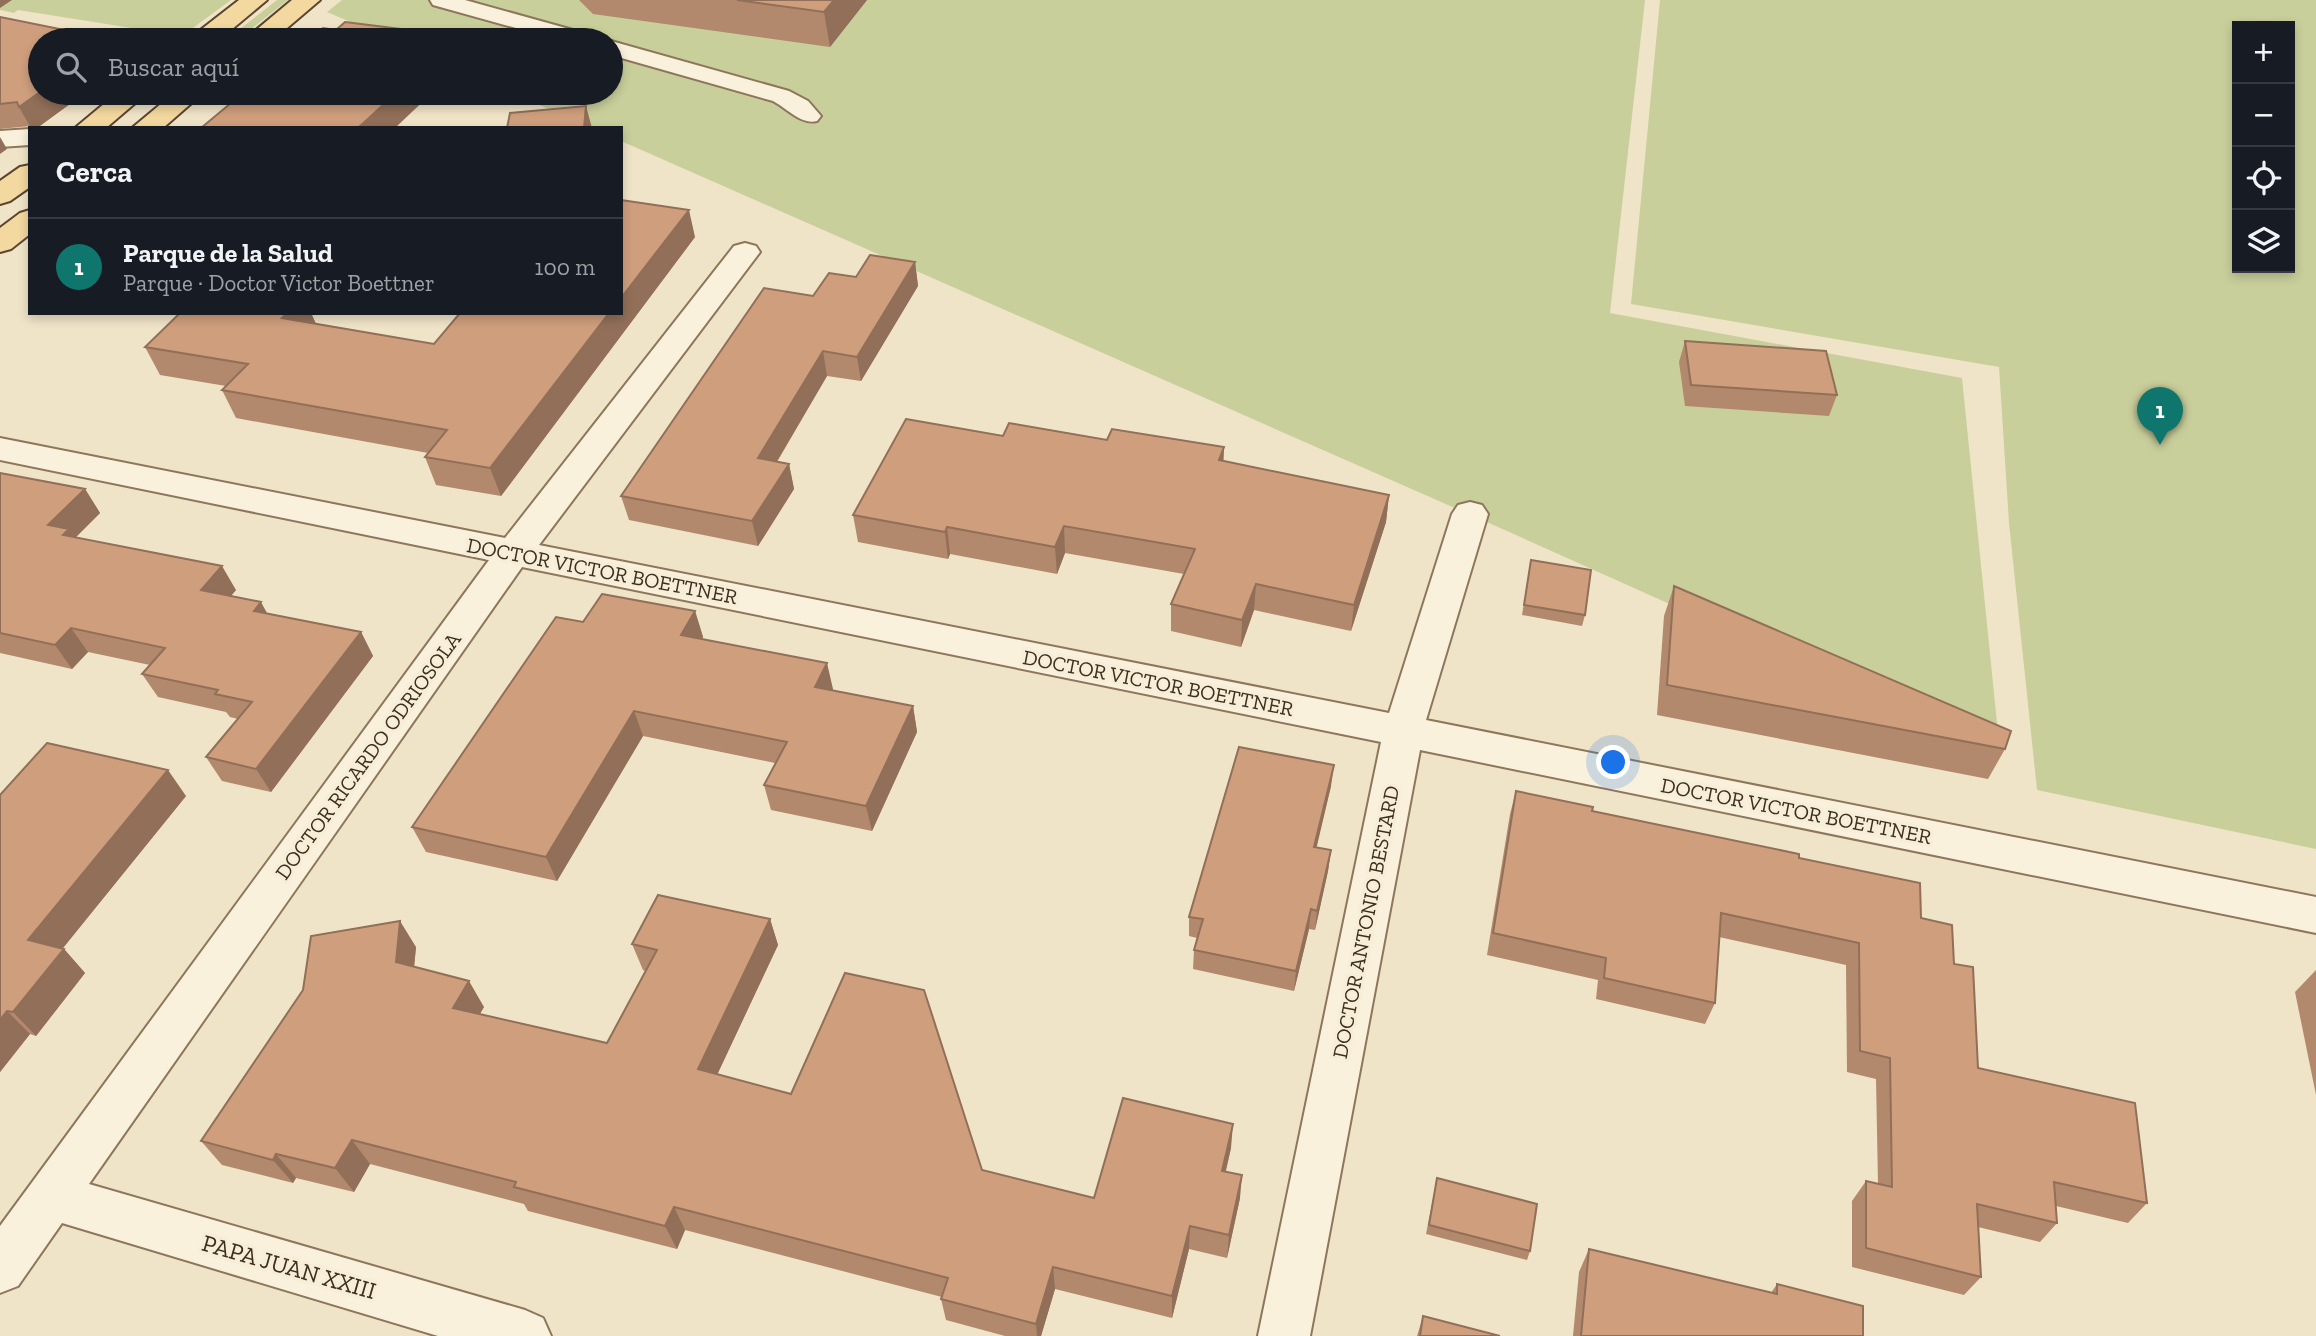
<!DOCTYPE html>
<html lang="es">
<meta charset="utf-8">
<style>
:root{--surface:#171b24;--page:#20242c;--text:#f1f3f6;--muted:#9ea1a6;--line:#363941;--accent:#0f766e}
body{margin:0;font-family:"Zilla Slab",serif;background:var(--page);color:var(--text)}
.controls{position:absolute;right:21px;top:21px;display:grid;overflow:hidden;border-radius:0px;box-shadow:0 4px 10px #0003}
.controls button{width:63px;height:63px;display:grid;place-items:center;padding:0;border:0;border-bottom:2px solid var(--line);background:var(--surface);color:var(--text);font:35px sans-serif}
.you{position:absolute;left:1614px;top:763px;width:24px;height:24px;margin:-18px;border:5px solid #fff;border-radius:50%;background:#1a73e8;box-shadow:0 0 0 10px #1a73e833}
.badge{display:grid;place-items:center;width:46px;height:46px;border-radius:50%;background:var(--accent);color:#fff;font-size:23px;font-weight:700}
.pin{position:absolute;translate:-50% -58px;filter:drop-shadow(0 2px 4px #0008)}
.pin::after{content:'';position:absolute;top:37px;width:24px;height:21px;background:inherit;clip-path:polygon(0 0,100% 0,50% 100%)}
.list{margin:0;padding:0;list-style:none}
h2{display:flex;justify-content:space-between;align-items:center;height:91px;margin:0;padding:0 28px;font-size:30px}
h2 small{font-size:23px;font-weight:400;color:var(--muted)}
.list li{display:grid;grid-template-columns:46px 1fr auto;gap:21px;align-items:center;box-sizing:border-box;height:98px;padding:0 28px;border-top:2px solid var(--line)}
.list b{display:block;font-size:26px;white-space:nowrap}
.list p{margin:0;font-size:23px;white-space:nowrap;color:var(--muted)}
.list em{font-size:23px;font-style:normal;color:var(--muted)}
.icon{flex:none;width:38px;height:38px;fill:none;stroke:currentColor;stroke-width:2;stroke-linecap:round;stroke-linejoin:round}
.map{position:relative;flex:none;width:2316px;height:1336px;overflow:hidden}
.search{position:absolute;background:var(--surface);box-shadow:0 4px 10px #0003;left:28px;top:28px;width:595px;height:77px;display:flex;align-items:center;gap:18px;box-sizing:border-box;padding:0 24px;border-radius:38px;color:var(--muted);font-size:26px}
.panel{position:absolute;background:var(--surface);box-shadow:0 4px 10px #0003;left:28px;top:126px;width:595px;height:189px;border-radius:0px}
.map>svg:first-child{display:block}
.green{fill:#c9cf9b;fill-rule:evenodd}
.lines{fill:none;stroke-linecap:round;stroke-linejoin:round}
.lane-casing{stroke:#8d765c;stroke-width:4}
.street-casing{stroke:#8d765c;stroke-width:4}
.primary-casing{stroke:#5b4430;stroke-width:4}
.lane{fill:#faf1dc;fill-rule:evenodd}
.street{fill:#faf1dc;fill-rule:evenodd}
.primary{fill:#f3d9a0;fill-rule:evenodd}
.wall{fill:#b2896c}
.shaded-wall{fill:#916f58}
.building{fill:#cf9f7d;stroke:#916f58;stroke-width:2}
.labels{text-anchor:middle;stroke-width:7;stroke-linejoin:round;paint-order:stroke}
.street-label{font-size:21px;fill:#3d2e20;stroke:#f7eed8}
.near-street-label{font-size:24px;fill:#3d2e20;stroke:#f7eed8}
</style>
<div class="map">
<svg width="2316" height="1336" viewBox="0 0 2316 1336">
<rect width="100%" height="100%" fill="#f0e4c8"/>
<path class="green" d="M0,0h231l-49,36 -164,-26 -4,3 -14,-3z
M277,0h11l-51,40h-11z
M342,0h1303l-35,313 352,65 38,374 -502,-225 -877,-386v-13h-29l-80,-35h99v-53h-218l-66,-28z
M1660,0h656v849l-279,-59 -28,-267 -10,-156 -368,-63zM2237,26h53v242h-53z"/>
<g class="lines">
<g class="lane-casing">
<path id="lane" d="M430,0h35l126,35 3,5h-35l-126,-35z
M611,41l178,50 19,10 13,15 -4,5c-16,4 -29,-12 -44,-20l-162,-46z"/>
</g>
<g class="street-casing">
<path id="street" d="M30,129v16l-30,2v-16z
M745,243l11,3 4,6 -221,293 850,168 63,-199 6,-9 12,-3 12,3 6,9 -62,206 890,177v36l-896,-183 -110,586h-52l123,-594 -859,-175 -433,617 436,126 18,8 8,18h-113l-376,-113 -44,63 -18,7v-67l489,-666 -489,-100v-22l505,100 229,-292z"/>
</g>
<g class="primary-casing">
<path id="primary" d="M239,0h28l-48,40h-29l4,-5z
M292,0h28l-47,40h-29z
M117,93h30l-41,35h-31z
M174,93h29l-40,35h-31z
M30,165v22l-20,14 -10,3v-23l20,-14z
M30,210v24l-19,15 -11,3v-24l20,-15z"/>
</g>
<use href="#lane" class="lane"/>
<use href="#street" class="street"/>
<use href="#primary" class="primary"/>
</g>
<path class="wall" d="M579,0h288l-37,47 -237,-33z
M0,17l40,76h45l-48,35h-6l-1,-2 -30,3z
M695,237l-194,259 -65,-11 -11,-28 3,-4 -192,-35 -14,-28 4,-4 -66,-11 -15,-28 35,-34h131l5,11 118,20z
M915,262l3,24 -57,95 -34,-5 -50,86 12,2 5,25 -36,57 -129,-26 -8,-24 192,-200 43,-19z
M1685,341l152,54 -8,21 -144,-10 -6,-44z
M1003,436l221,11 -1,14 166,34 -3,27 -35,109 -97,-21 -13,37 -70,-16v-27l13,-30 -119,-21 -8,21 -107,-20 -2,5 -90,-17 -5,-27z
M0,473l85,16 15,24 -25,25 161,52 -5,6 36,17 94,19 12,24 -102,136 -49,-11 -16,-24 32,-38 -8,-2 -4,-5 -68,-15 -16,-23 8,-9 -62,-13 -16,17 -72,-16z
M1531,560l54,55 -3,11 -60,-11z
M1674,586l331,163 -17,30 -331,-64 7,-99z
M695,611l8,26 -1,2 131,50 -1,1 81,16 4,26 -45,99 -101,-21 -7,-25 11,-22 -132,-27 -86,145 -131,-29 -14,-25 171,-205z
M1331,786l-15,61 15,3 -3,21 -13,59 -6,-1 -15,62 -101,-22 1,-19 3,-12 -8,-2v-19z
M1516,791l76,20 207,47 122,60 33,46 24,104 169,135 -19,20 -72,-17 1,17 -17,19 -62,-15 3,50 -17,18 -112,-28v-66l14,-20 12,3 -2,-105 -29,-7 -1,-107 -127,-28 -4,66 -10,21 -109,-25 2,-19 -111,-25 23,-141z
M0,795l186,1 -123,152 22,25 -49,63 -6,-2 -30,38z
M770,919l8,26 -61,130 265,95 112,28 137,-50 -5,23 14,27 -13,60 -38,-9 -17,69 -117,-29 -14,47h-36l-59,-16 -5,-21 1,-2 -257,-67 -8,19 -149,-38 -4,-7 -154,-40 -16,28 -58,-14 -3,5 -71,-18 -21,-24 215,-194 -2,20 70,40 -4,7 127,29 38,-72 -2,-1 -11,-26z
M2316,970v125l-21,-103z
M1437,1178l93,73 -3,9 -101,-26z
M1589,1249l182,44 6,-9 86,52h-290l6,-64z
M1423,1316l77,20h-83z"/>
<path class="shaded-wall" d="M0,0h12l-12,8z
M834,0h33l-37,47 -6,-35z
M40,93h45l-48,35h-6l-12,-21z
M396,93h36l-37,35h-37z
M586,106l6,22h-8z
M0,137l7,12 -7,5z
M689,210l6,27 -194,259 -11,-28 119,-155h12v-15z
M915,262l3,24 -57,95 -4,-24z
M287,313h24l5,11 -34,-6z
M823,351l4,25 -63,107 -6,-25z
M1224,447l-1,26 -4,-13z
M789,464l5,25 -36,57 -6,-25z
M85,489l15,24 -25,25 10,15 -37,-28z
M1389,495l-3,27 -35,109 3,-26z
M1064,526l1,27 -8,21 -2,-27z
M947,527l3,27 -2,5 -3,-27z
M222,566l14,24 -21,24 -14,-24z
M1256,584l-2,26 -13,37 1,-27z
M261,602l13,24 -20,-15z
M695,611l8,26 -14,24 -8,-26z
M71,628l17,24 -16,17 -17,-24z
M361,632l12,24 -102,136 -15,-23z
M827,663l6,26 -12,23 -6,-25z
M913,706l4,26 -45,99 -6,-25z
M634,711l9,25 -86,145 -11,-24z
M1334,765l-3,21 -19,81 2,-20z
M168,770l18,26 -136,168 -22,-24z
M1331,850l-3,21 -13,59 2,-19z
M1311,909l-2,20 -15,62 2,-20z
M770,919l8,26 -70,149 -10,-25z
M400,921l16,26 -4,41 -16,-26z
M64,949l21,24 -49,63 -23,-24z
M469,981l15,26 -16,26 -15,-25z
M7,1011l23,23 -30,38v-52z
M1233,1124l-2,24 -11,46 2,-23z
M352,1140l18,24 -16,28 -19,-24z
M276,1154l20,24 -3,5 -20,-23z
M1242,1175l-2,23 -13,60 2,-23z
M674,1207l11,23 -8,19 -12,-23z
M1190,1226l-1,23 -17,69v-22z
M1053,1267l2,22 -14,47h-4l-1,-12z"/>
<path class="building" d="M737,0h97l-10,12z
M0,17l114,23h-74v52l-21,15 -2,-5 -17,2z
M345,22l112,14 -4,4h-145l15,-12 13,2z
M243,93h153l-38,35h-157z
M586,106l-2,22h-77l3,-15z
M621,200l68,10 -68,88z
M870,255l45,7 -58,95 -34,-6 -65,107 31,6 -37,57 -131,-25 143,-208 49,8 16,-23 27,4z
M180,313h107l-5,5 152,26 26,-31h149l-119,155 -65,-11 22,-27 -225,-40 26,-26 -103,-17z
M1685,341l141,10 11,44 -146,-10z
M906,419l97,17 6,-13 98,17 5,-11 112,18 -5,13 170,35 -35,110 -98,-21 -14,36 -71,-16 24,-55 -131,-23 -9,21 -108,-20 -2,5 -92,-17z
M0,473l85,16 -37,36 21,4 -6,6 159,31 -21,24 60,12 -7,9 107,21 -105,137 -50,-12 46,-55 -37,-8 3,-4 -76,-16 23,-26 -94,-20 -16,17 -55,-12z
M1531,560l60,10 -6,45 -61,-10z
M1674,586l337,145 -6,18 -338,-64z
M602,594l93,17 -14,24 146,28 -12,24 98,19 -47,100 -102,-21 23,-43 -153,-31 -88,146 -134,-30 144,-210 27,5z
M47,743l121,27 -140,170 36,9 -51,63 -6,-1 -7,9v-225z
M1239,747l95,18 -20,82 17,3 -14,61 -6,-2 -15,62 -102,-21 9,-31 -14,-2z
M1516,791l77,16 -1,4 207,43v4l121,25 1,35 31,7 2,39 19,3 5,101 157,35 12,100 -93,-21 3,41 -80,-19 4,73 -115,-29v-67l26,6 -2,-129 -30,-7 -1,-108 -138,-30 -6,90 -111,-25 2,-20 -113,-25z
M658,895l112,24 -72,150 93,25 54,-121 79,17 58,180 112,28 29,-100 110,26 -11,47 20,4 -13,60 -39,-9 -18,70 -119,-29 -17,57 -95,-25 7,-21 -274,-71 -9,19 -151,-39 2,-5 -164,-42 -17,28 -59,-14 -3,6 -72,-19 102,-151 8,-54 89,-15 -4,41 73,19 -16,27 154,35 50,-93 -25,-6z
M1437,1178l100,26 -7,47 -101,-26z
M1589,1249l188,45v-10l86,22v30h-282z
M1423,1316l77,20h-80z"/>
<g class="labels">
<g class="street-label">
<text transform="translate(602 571) rotate(11)" y="7">DOCTOR VICTOR BOETTNER</text>
<text transform="translate(1158 683) rotate(11)" y="7">DOCTOR VICTOR BOETTNER</text>
<text transform="translate(368 756) rotate(-54)" y="7">DOCTOR RICARDO ODRIOSOLA</text>
<text transform="translate(1796 811) rotate(11)" y="7">DOCTOR VICTOR BOETTNER</text>
<text transform="translate(1366 922) rotate(-79)" y="7">DOCTOR ANTONIO BESTARD</text>
</g>
<g class="near-street-label">
<text transform="translate(289 1267) rotate(16)" y="8">PAPA JUAN XXIII</text>
</g>
</g>
</svg>
<div class="controls">
<button>+</button>
<button>−</button>
<button><svg class="icon" aria-label="locate" viewBox="0 0 24 24"><circle cx="12" cy="12" r="6"/><path d="M12 2v4M12 18v4M2 12h4M18 12h4"/></svg></button>
<button><svg class="icon" aria-label="layers" viewBox="0 0 24 24"><path d="M12 4l9 5-9 5-9-5zM3 14l9 5 9-5"/></svg></button>
</div>
<div class="you"></div>
<div class="pin badge" style="left:2160px;top:445px">1</div>
<div class="search"><svg class="icon" aria-label="search" viewBox="0 0 24 24"><circle cx="10" cy="10" r="6"/><path d="M15 15l6 6"/></svg>Buscar aquí</div>
<section class="panel">
<h2>Cerca<small></small></h2>
<ul class="list">
<li><span class="badge">1</span><div><b>Parque de la Salud</b><p>Parque · Doctor Victor Boettner</p></div><em>100 m</em></li>
</ul>
</section>
</div>
